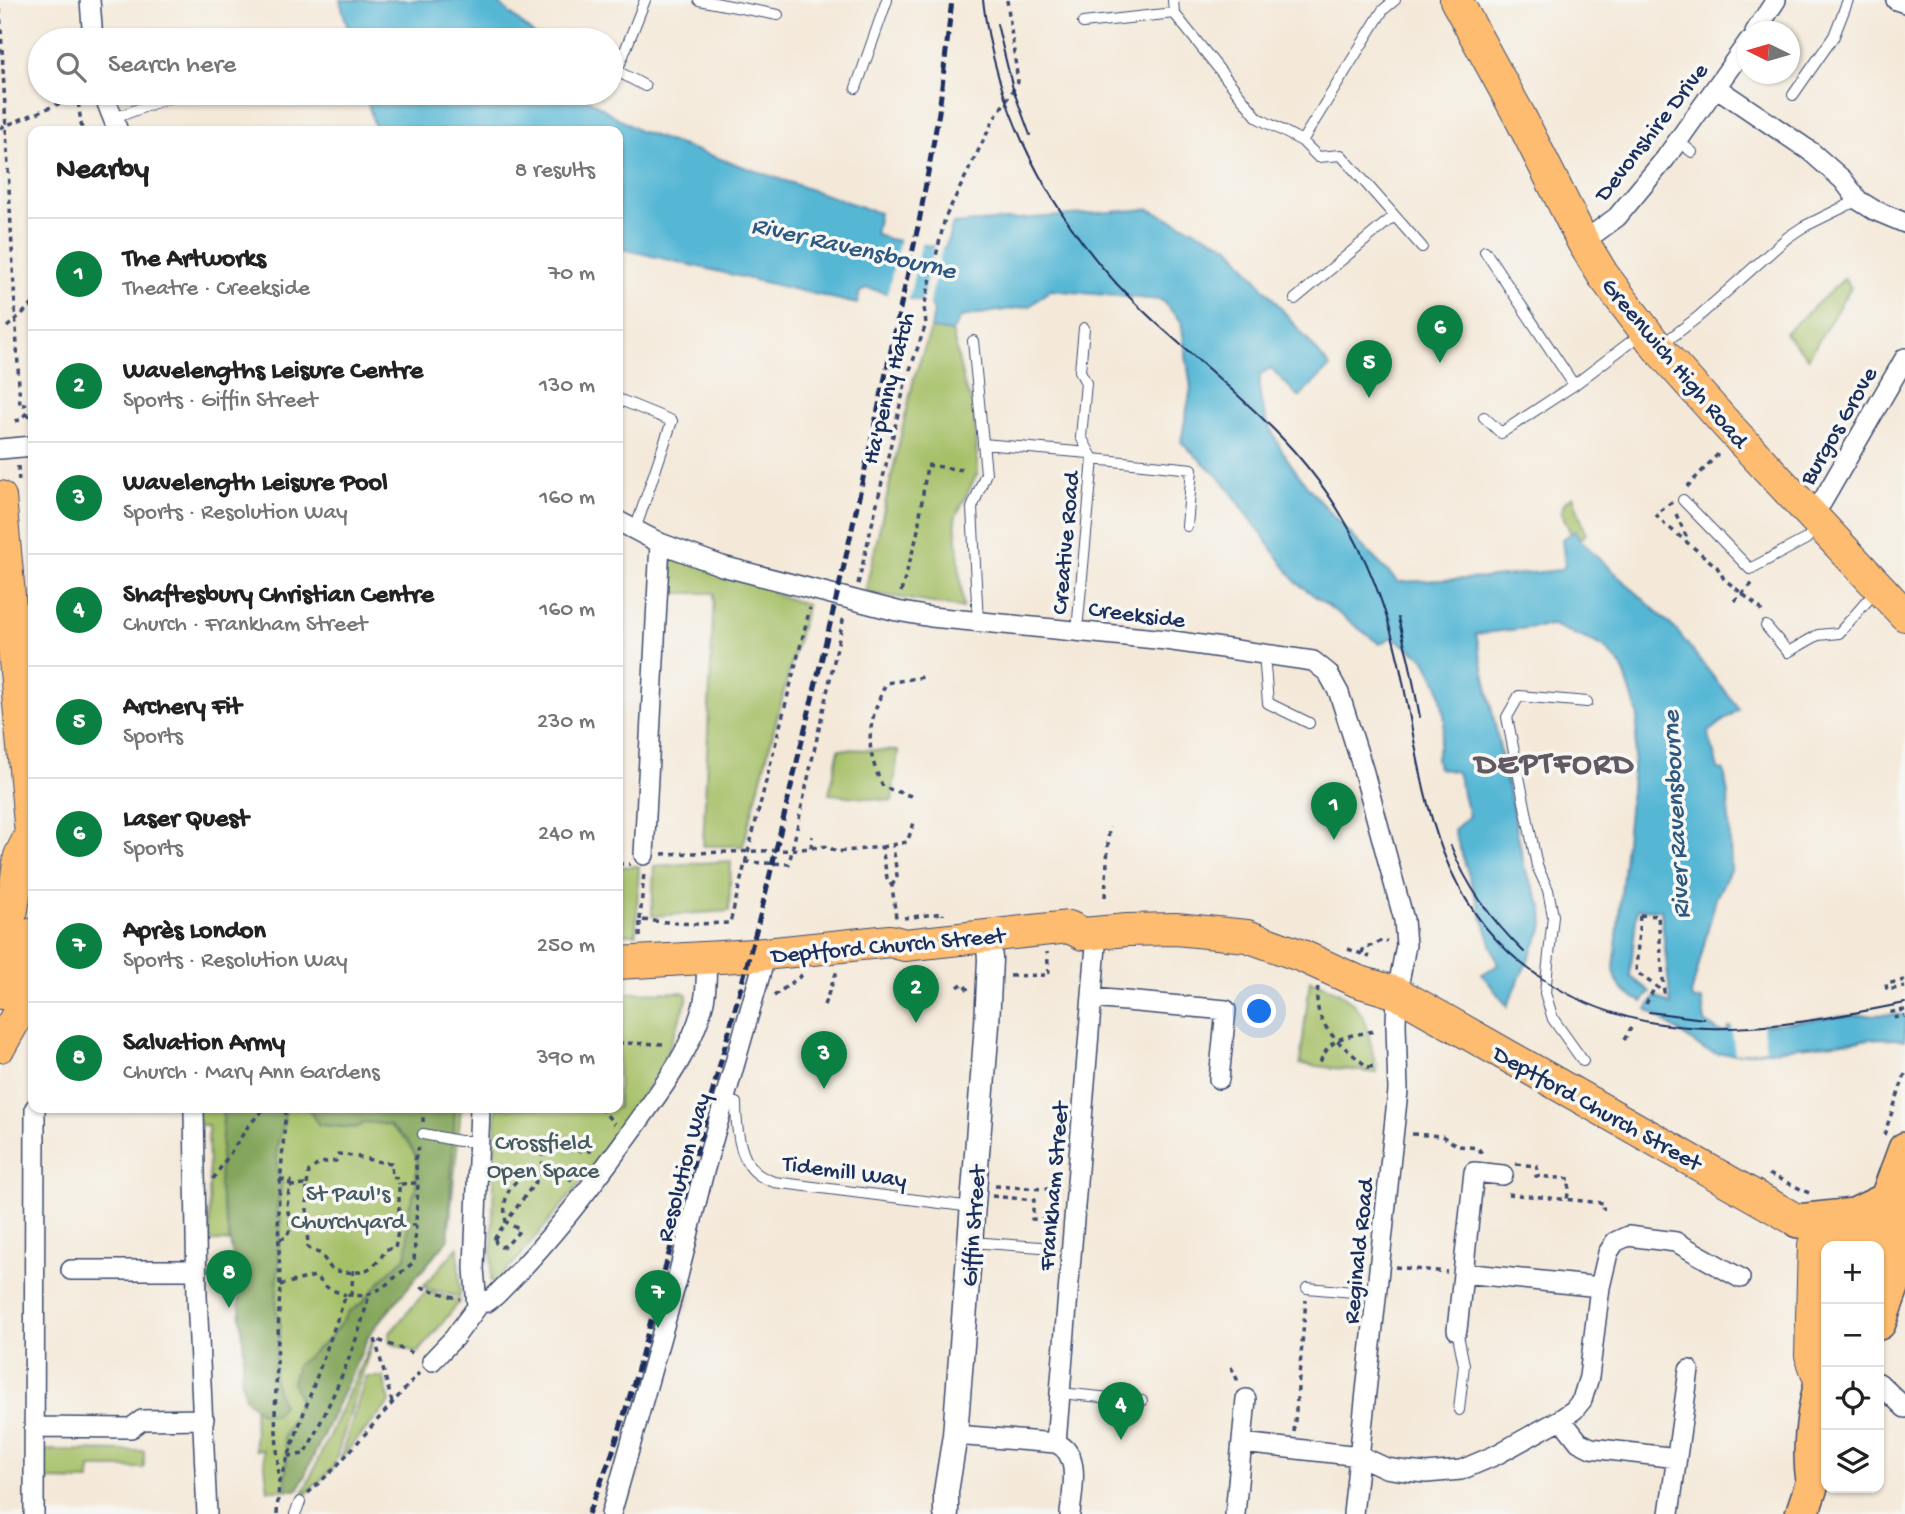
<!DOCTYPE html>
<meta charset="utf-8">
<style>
:root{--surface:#fff;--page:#f6f6f6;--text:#222;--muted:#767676;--line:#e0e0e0;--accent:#0b8043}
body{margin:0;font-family:"Gochi Hand",sans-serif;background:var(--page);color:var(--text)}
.controls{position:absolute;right:21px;bottom:21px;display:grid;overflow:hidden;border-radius:14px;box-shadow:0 2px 5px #0004}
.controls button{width:63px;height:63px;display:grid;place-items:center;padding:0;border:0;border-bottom:2px solid var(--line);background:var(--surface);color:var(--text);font:35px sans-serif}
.compass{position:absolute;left:1737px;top:21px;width:63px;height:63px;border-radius:50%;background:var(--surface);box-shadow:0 2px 5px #0004;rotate:275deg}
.you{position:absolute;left:1260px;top:1012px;width:24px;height:24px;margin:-18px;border:5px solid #fff;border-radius:50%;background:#1a73e8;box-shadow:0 0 0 10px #1a73e833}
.badge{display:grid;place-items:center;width:46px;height:46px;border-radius:50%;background:var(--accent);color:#fff;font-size:23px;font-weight:700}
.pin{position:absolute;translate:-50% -58px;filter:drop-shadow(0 2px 4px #0008)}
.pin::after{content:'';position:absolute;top:37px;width:24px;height:21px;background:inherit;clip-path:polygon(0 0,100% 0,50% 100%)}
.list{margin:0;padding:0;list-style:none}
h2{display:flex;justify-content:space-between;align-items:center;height:91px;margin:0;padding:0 28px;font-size:30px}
h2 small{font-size:23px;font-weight:400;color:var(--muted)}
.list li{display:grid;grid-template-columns:46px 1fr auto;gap:21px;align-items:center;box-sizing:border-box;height:112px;padding:0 28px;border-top:2px solid var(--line)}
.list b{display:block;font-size:26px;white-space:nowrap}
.list p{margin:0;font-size:23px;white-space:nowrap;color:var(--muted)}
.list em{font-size:23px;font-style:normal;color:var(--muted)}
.icon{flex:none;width:38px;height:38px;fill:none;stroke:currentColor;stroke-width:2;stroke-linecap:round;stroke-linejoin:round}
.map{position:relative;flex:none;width:1905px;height:1514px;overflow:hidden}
.search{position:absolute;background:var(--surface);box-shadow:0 2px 5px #0004;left:28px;top:28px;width:595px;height:77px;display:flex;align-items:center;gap:18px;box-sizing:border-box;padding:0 24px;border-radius:38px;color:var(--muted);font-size:26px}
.panel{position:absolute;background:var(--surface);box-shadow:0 2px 5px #0004;left:28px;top:126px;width:595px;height:987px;border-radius:14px}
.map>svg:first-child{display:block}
.green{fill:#a6c067;stroke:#607862;stroke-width:2}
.forest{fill:#84a65c;stroke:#506a5d;stroke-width:2}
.water{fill:#56b7d5;stroke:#38739a;stroke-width:2}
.pier{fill:#f4e9d9}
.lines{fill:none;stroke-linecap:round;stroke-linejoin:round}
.service-casing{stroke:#3c4b70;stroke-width:12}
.minor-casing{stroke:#3c4b70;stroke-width:22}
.tertiary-casing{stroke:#3c4b70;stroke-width:27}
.primary-casing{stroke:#3c4b70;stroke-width:34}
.trunk-casing{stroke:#3c4b70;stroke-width:36}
.path{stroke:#3c4b70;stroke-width:3.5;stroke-dasharray:5 5;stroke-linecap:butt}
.service{stroke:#fff;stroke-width:10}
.minor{stroke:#fff;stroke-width:19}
.tertiary{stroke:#fff;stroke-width:24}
.primary{stroke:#fdbc70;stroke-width:32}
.trunk{stroke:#fdbc70;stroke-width:33}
.tram{stroke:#1b2f5e;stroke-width:2}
.rail{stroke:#1b2f5e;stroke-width:5;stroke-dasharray:10 5;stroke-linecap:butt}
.labels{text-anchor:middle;stroke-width:7;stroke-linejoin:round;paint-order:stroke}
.street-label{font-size:24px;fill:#1b2f5e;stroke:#f6f6f2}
.park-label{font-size:24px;fill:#455a61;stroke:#f6f6f2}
.water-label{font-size:26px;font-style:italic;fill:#2d5882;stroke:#f6f6f2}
.district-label{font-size:32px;font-weight:bold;letter-spacing:2px;fill:#625962;stroke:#f6f6f2}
</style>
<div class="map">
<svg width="1905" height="1514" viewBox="0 0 1905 1514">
<rect width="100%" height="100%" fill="#f6f6f2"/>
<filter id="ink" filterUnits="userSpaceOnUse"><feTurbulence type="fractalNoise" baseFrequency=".0143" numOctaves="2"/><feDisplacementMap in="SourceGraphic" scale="14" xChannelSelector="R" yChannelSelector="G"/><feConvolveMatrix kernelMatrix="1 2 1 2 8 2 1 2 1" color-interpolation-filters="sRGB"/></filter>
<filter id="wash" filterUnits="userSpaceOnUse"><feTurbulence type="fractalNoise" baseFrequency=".00686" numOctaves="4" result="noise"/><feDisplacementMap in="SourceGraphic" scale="28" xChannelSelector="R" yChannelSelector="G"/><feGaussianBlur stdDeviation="1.57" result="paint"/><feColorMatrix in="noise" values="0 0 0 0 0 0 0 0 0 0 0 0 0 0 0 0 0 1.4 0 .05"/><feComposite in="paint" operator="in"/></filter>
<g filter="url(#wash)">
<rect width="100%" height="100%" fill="#f4e9d9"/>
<path class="green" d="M1844,279l7,8 -43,71 -23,-25z
M931,329l21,3 13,56 8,16 5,68 -23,46 8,90 -98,-16 49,-214z
M1573,496l13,38 -6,6 -4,-9 -5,3 -10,-23 4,-9z
M672,555l95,28 7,11 33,11 -64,241h-40l11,-253h-48z
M839,749l59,2 -6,50 -63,-7z
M731,861l-2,50 -77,5 2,-50z
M639,866l-3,68h-18v-67z
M1310,980c58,21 55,38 67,93l-77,-9z
M683,992l4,3v5l-27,70 -64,94 -74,90 -27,29 -4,-2 5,-173h122v-115z
M198,1108h263l-13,131 -78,94 -72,157h-30l-5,-40h-8l-4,-208 -41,-1 -2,-116h-10z
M458,1247l2,50 -37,-10z
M426,1291l34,10 -42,52 -28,-10 -1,-9z
M373,1339l-40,129 -33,32z
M366,1377h17l7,25 -50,57z
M45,1450l99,1v17h-54l-1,13 -44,-1z"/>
<path class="forest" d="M221,1108h64l-1,14 -7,24v23l5,14 -6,30 5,5 -5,91 5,17 -8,51 9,28 -7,10 -14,-2 -16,-15 -4,-20 3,-27 -7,-73 -18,-92 4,-70z
M307,1108h148l-7,131 -78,94 -72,157h-12v-42l-3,-11 17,-36 -8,-19 5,-17 32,-26 20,-27 14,-10 23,-27 20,-18 2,-16 -1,-18 2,-16 7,-19 1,-30 -10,-17 -18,-16 -23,-3 -10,6 -37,-3z"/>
<path class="water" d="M340,0h155l45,40h-189z
M365,93h213l61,38 240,82 -4,21 13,5 57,9 8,-24 196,-15 80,37 101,121 -31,30 -28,-29 -11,6c0,8 -1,19 1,27 13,64 92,135 137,181l85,-4 77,-8 5,-4 -3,-27 14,-8 4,9 96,90 63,79 -31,23 10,37 6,1 4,25 3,73 -15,30 -25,97 3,5h8l3,22 14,10h7l3,-5c59,-2 117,-15 176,-12v25l-24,-2 -146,16h-17l-14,-4 -57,-41 9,-13 15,9 -10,-95 -24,-1 -7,67 20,16 -8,10c-18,-10 -24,-12 -28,-33l24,-254 -13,-41 -6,-11 -16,-17 -50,-21 -77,9 49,235 18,40 1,16 -37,81 -25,-32 16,-9 -44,-135 15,-14 -12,-44 -19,-4 -2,-10 9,-37 -6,-34 -15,-29 -32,-21 -12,7 -83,-61 -74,-102 -42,-39 10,-54 -10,-67 -20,-21 -111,-10 -20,16 -69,11 -9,15 -21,-3 3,-18 -4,-7 -63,-16 -7,4 -3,12 -239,-56v-117h-242z"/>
<path class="pier" d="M900,237l22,4 -14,61 -21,-5z
M935,243l8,1 -15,63 -7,-2z
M1762,1022l4,27 -31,5 -4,-30z"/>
</g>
<g filter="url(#ink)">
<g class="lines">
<g class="service-casing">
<path id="service" d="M699,0l79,15
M1173,0l1,13 84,105 44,23 16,16 23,-2 81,92
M1083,23l91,-10
M645,86l-28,-15 28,-71
M856,88l31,-88
M1793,95l41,-59 14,-36
M112,119l69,-26
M1302,141l81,-131 12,-10
M1679,142l13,10
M1485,251l89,134
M1295,299l99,-83
M973,341l13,132 -14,35 6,114
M1660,346l38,-29 90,-80 15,-10 55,-27
M618,399l54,22 -37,109
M1484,417l17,16 73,-48 67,-51
M983,444l106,9
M1093,459l99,10 -5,57
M1683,500l67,69 56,-30 13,-13
M1766,626l22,26 30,-17 21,-2 37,-42
M1077,630l16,-171 -12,-22 5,-54 -6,-12 4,-43
M1264,654l4,49 41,20
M1583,1061l-30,-42 -8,-26 8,-77 -5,-26 -11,-24 -30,-149 12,-21 68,6
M725,1100l11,3c0,22 3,59 23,72 4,3 10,5 15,7l198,25
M423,1134l36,7h19
M971,1242l70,5
M1307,1288l70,6
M1457,1330l7,35 -5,45
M1060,1393l82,8
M295,1514l5,-12"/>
</g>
<g class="minor-casing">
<path id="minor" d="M90,0l3,40
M1896,0l9,3
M1755,32l21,-32
M1717,88l93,63 33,29 15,20 16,10 31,13
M103,93l15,38
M1583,242l34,-25 48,-58 83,-117
M0,449l33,-3
M1809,515l13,-13 83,-144
M618,521l42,22 62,23 175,45 34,6 235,23 147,21 15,12 11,20 24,76 41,151 2,25 -9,48 -1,31 2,67 -45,423
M644,855l16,-312
M1092,998l134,12 -7,69
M194,1108l3,188 10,218
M71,1270h125
M1463,1273l137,14
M477,1303l10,-1 8,-6c50,-49 92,-104 133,-160 29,-41 65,-85 76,-135 3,-13 2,-28 3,-42
M1457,1330l17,-158 29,3
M432,1361l22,-23 23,-31 -3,-39 6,-160
M1879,1383l26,25
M1561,1419l18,23 12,6 86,10
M34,1427l97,1 11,-8 62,-1
M955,1435l101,8c26,11 16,48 14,71
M1056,1443l41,-510
M1242,1443l118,13 26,12 20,3 20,2 35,-3 35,-15 65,-36 13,-9 8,-10 7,-23 11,-90 8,-34 7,-11 13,-6 48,6 64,36
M34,1514l1,-406
M611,1514l67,-238 25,-101 63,-221
M1235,1514l11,-115
M1669,1514l20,-144"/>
</g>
<g class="tertiary-casing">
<path id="tertiary" d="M946,1514v-22l9,-57 32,-410 3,-66 -2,-23"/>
</g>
<g class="primary-casing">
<path id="primary" d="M1456,0l63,115 64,127 20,33 55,73 69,77 178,190
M0,497l31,337 2,5
M0,947l12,-37 8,-54 11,-22
M618,963l136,-8 136,-14 15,4 164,-18 14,7 44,-4 49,-1 71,7 55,20 55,25 40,12 401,228 25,5 33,20
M0,993l21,-46 12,-13
M0,1046l23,-41 10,-28
M1814,1245l-3,110 10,28
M1879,1255l8,-3 18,-49"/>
</g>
<g class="trunk-casing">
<path id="trunk" d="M1798,1221l56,-6 33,-16
M1869,1246l36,-97
M1879,1323l26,-71
M1813,1481c-6,-38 2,-79 13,-116
M1802,1514l11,-33 13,-18"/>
</g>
<path class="path" d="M0,9l20,397 13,-4
M77,93l5,38
M0,128l85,-35
M7,327l26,-23
M27,413l6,9
M15,421l5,-1 13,-14
M18,466l1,17
M1687,487l33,-35
M1672,502l-16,12 4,6 57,47 7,12 36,29 3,6
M1676,514l11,24 -2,3
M858,584l47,-200 21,-60 -2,-17 21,-89 49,-99 24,-37 -11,-82
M901,592l16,-56 10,-71 36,5
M1734,601l19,-18
M911,796l-28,-9c-20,-42 -15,-63 3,-104l38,-6
M882,847l25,-5 7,-19
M811,848l1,-12
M662,854l130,-4 36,-4 8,6 46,-5 5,31 5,8 4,32
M745,862l44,2 55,-248
M618,864h12
M892,886l5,-10 -4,-30
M1105,897l4,-70
M1640,915l18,1 6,76 -28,-20z
M904,918l39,-5v2
M640,920l4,-47
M640,937v-17l54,4 36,-1 80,-315
M1348,949l22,8
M1362,953l2,-6 11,-2 7,-5 5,1
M1010,976l39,-1 -2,-23
M1905,980l-19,4 1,6 18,-3
M958,987l5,-4 5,7
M1318,987c-7,38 22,56 47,78l3,2 10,-1
M774,996l28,-21
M1646,1004l9,-17
M824,1005l13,-34
M1905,1010l-13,2 1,6 12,-2
M1624,1040l7,-12
M618,1043l50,1
M1320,1062c12,-28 28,-25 54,-31
M290,1108l43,2 20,-2
M420,1108l3,6v8
M600,1108l15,16
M1412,1134l30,2 16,10 20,2 5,7
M1884,1135l21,-61
M497,1148l97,3
M1516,1164l21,2 -1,10 34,3 -3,21
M1769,1174l40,19
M213,1179l36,-54 16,-17
M307,1185l2,-14 11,-8 16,-2 2,-7c19,1 34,8 53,9l1,14 6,1 1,6
M290,1186l17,-1v41h-16
M995,1186l65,4
M1508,1194l96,9 -1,7
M992,1196l42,4 -2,19 26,2
M416,1225h-17v-41l19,-1
M307,1226l1,22 13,6 11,16c26,5 41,4 54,-21h9l4,-24
M280,1239l7,-2 4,-11 -4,-19 3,-26 -10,-2
M494,1239l12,-17c-9,-45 30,-60 66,-42
M495,1239l1,4 5,4 6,-2 13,-15 -14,-8 36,-49 1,-24
M1395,1267l52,5
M280,1285l35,-9 14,13 17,6
M421,1287l39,12
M351,1295l3,-30
M1231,1367l6,12v5
M392,1402l-17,-63 40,15
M1294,1432l12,-132
M288,1456l17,-2c25,-51 52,-105 64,-160
M279,1482l67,-187 19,1 17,-8 32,-26 4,-79 -3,-24 4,-12
M308,1493l26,-24 85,-96
M277,1514l2,-32 -4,-67 5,-130 -2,-74 8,-103"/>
<use href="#service" class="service"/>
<use href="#minor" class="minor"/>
<use href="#tertiary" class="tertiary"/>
<use href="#primary" class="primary"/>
<use href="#trunk" class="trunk"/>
<path class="tram" d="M983,0c14,123 79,237 170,320 67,61 139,114 187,193 28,46 47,97 59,150 24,109 28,223 122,300 115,93 251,67 384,40
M997,24l16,65 17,46
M1398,618l11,43 11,56
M1451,846c16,41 42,76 73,106
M1649,1012l55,7"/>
<path class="rail" d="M588,1514l24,-60 24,-78 124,-460 83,-346 76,-348 20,-110 13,-112"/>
</g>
</g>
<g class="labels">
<g class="street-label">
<text transform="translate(1650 131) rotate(-52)" y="8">Devonshire Drive</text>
<text transform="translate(1676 362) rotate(50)" y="8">Greenwich High Road</text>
<text transform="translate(887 388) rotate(-76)" y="8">Ha'penny Hatch</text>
<text transform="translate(1837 425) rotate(-60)" y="8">Burgos Grove</text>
<text transform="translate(1064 543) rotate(-85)" y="8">Creative Road</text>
<text transform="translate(1137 613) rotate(7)" y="8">Creekside</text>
<text transform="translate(888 944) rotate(-5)" y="8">Deptford Church Street</text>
<text transform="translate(1598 1107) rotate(29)" y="8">Deptford Church Street</text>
<text transform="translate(682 1167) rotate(-75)" y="8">Resolution Way</text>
<text transform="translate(845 1170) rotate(8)" y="8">Tidemill Way</text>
<text transform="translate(1052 1186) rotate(-85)" y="8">Frankham Street</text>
<text transform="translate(972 1226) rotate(-86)" y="8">Giffin Street</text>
<text transform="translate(1357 1251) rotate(-84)" y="8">Reginald Road</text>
</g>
<g class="park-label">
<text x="543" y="1149">Crossfield<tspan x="543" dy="28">Open Space</tspan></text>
<text x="348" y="1200">St Paul's<tspan x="348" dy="28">Churchyard</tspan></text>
</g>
<g class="water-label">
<text transform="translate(854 246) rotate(13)" y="9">River Ravensbourne</text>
<text transform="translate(1674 815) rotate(-93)" y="9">River Ravensbourne</text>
</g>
<g class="district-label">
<text x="1555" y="772">DEPTFORD</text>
</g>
</g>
</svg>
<div class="controls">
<button>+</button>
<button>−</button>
<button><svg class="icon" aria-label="locate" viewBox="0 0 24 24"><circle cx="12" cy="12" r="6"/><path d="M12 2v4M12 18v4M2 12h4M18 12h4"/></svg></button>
<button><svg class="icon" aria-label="layers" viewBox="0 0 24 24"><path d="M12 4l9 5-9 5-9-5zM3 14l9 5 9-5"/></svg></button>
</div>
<svg class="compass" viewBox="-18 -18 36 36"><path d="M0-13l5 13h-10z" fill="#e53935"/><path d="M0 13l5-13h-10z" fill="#767676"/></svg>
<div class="you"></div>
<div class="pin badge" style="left:1334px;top:840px">1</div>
<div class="pin badge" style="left:916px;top:1023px">2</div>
<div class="pin badge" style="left:824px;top:1089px">3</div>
<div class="pin badge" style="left:1121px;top:1440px">4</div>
<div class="pin badge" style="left:1369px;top:398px">5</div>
<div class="pin badge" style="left:1440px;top:363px">6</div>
<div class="pin badge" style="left:658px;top:1328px">7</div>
<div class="pin badge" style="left:229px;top:1308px">8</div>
<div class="search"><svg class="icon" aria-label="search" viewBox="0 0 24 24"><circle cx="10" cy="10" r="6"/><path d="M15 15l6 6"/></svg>Search here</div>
<section class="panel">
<h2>Nearby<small>8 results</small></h2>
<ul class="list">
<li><span class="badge">1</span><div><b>The Artworks</b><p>Theatre · Creekside</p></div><em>70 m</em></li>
<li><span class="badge">2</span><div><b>Wavelengths Leisure Centre</b><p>Sports · Giffin Street</p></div><em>130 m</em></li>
<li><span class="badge">3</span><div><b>Wavelength Leisure Pool</b><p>Sports · Resolution Way</p></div><em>160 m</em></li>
<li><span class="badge">4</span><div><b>Shaftesbury Christian Centre</b><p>Church · Frankham Street</p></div><em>160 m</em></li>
<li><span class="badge">5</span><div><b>Archery Fit</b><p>Sports</p></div><em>230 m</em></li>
<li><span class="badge">6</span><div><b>Laser Quest</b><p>Sports</p></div><em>240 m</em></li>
<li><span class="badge">7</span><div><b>Après London</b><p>Sports · Resolution Way</p></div><em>250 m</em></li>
<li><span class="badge">8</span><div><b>Salvation Army</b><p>Church · Mary Ann Gardens</p></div><em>390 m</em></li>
</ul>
</section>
</div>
